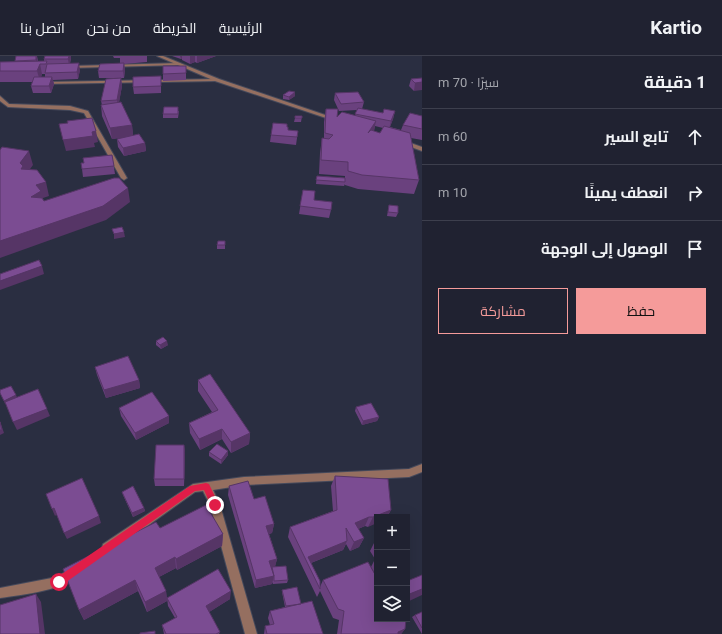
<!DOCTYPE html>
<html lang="ar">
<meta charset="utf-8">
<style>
:root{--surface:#202231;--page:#2d2f3d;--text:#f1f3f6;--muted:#a2a4ab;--line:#3d3f4d;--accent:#f59b9a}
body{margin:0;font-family:Roboto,Cairo,sans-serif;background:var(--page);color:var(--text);direction:rtl}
.controls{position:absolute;right:12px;bottom:12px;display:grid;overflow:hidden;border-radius:0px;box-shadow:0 4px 16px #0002}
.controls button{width:36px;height:36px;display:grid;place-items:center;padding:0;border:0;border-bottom:1px solid var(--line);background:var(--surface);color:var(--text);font:20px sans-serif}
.stop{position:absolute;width:12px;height:12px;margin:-9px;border:3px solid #e11d48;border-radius:50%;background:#fff}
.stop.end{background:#e11d48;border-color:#fff;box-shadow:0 1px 4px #0008}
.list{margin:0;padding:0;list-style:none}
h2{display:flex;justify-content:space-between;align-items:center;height:52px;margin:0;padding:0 16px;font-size:17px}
h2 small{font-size:13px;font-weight:400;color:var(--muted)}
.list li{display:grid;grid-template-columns:26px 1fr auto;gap:12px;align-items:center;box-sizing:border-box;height:56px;padding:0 16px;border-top:1px solid var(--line)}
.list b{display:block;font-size:15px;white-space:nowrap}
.list em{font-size:13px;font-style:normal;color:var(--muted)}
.actions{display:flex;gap:8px;padding:12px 16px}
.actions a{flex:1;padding:9px 0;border:1px solid var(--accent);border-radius:0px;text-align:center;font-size:14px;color:var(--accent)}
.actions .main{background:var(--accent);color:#111}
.icon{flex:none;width:22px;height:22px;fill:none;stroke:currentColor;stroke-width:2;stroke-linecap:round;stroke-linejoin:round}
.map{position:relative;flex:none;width:422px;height:578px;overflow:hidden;direction:ltr}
header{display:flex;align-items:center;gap:24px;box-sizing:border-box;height:56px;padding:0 20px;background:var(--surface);border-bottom:1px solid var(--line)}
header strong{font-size:19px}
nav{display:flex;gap:22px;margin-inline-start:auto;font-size:14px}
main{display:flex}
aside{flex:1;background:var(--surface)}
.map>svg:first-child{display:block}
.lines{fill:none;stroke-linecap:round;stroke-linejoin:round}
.minor-casing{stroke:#45495b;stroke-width:2}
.tertiary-casing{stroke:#45495b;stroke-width:2}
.minor{fill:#956f60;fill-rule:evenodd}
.tertiary{fill:#956f60;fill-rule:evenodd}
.wall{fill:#6a417e;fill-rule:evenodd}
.shaded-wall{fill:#563566}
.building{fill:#7b4c92;stroke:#563566}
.route{fill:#e11d48}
</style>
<header>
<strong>Kartio</strong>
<nav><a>الرئيسية</a><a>الخريطة</a><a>من نحن</a><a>اتصل بنا</a></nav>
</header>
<main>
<aside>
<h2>1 دقيقة<small>سيرًا · 70 m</small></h2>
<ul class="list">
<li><svg class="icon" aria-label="ahead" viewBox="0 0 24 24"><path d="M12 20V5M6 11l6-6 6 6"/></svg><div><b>تابع السير</b></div><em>60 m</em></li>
<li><svg class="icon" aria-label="right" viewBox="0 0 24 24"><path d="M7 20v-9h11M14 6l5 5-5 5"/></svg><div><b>انعطف يمينًا</b></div><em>10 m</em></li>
<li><svg class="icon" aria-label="arrive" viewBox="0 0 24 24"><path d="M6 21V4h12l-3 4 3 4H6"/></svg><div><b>الوصول إلى الوجهة</b></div></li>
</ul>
<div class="actions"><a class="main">حفظ</a><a>مشاركة</a></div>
</aside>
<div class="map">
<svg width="422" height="578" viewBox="0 0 422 578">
<rect width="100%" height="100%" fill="#2a2e41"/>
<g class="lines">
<g class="minor-casing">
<path id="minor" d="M179,7l2,1v1l-111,3 -2,-1 2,-1z
M217,23l2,1v1l-177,3 -2,-1 2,-1z
M0,40l9,8 61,2 18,5 39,67 -3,2 -3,-2 -37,-65 -14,-3 -62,-3 -8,-6z
M422,408v8l-13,5 -165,8 -31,5 7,15 37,129h-12l-35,-129 -7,-14 -8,1 -84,60 -4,1 -4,-1 -1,-4 1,-4 90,-60 51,-7 165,-8z
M75,510l4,1 1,4c-8,19 -61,24 -80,27v-10l57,-11z"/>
</g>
<g class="tertiary-casing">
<path id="tertiary" d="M157,0h6l56,23 118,40 -5,1 -117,-39z
M402,84l20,7v4l-22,-8 -1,-1z"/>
</g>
<use href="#minor" class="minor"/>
<use href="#tertiary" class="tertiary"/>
</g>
<path class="wall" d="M37,0l1,5h6v-2l1,-3h26v2l-1,6 10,6 -2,9 -25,1 1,4 -3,9h-18l-2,-7 2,-4h-33v-20h15zM42,18h3v3h-4z
M113,0h34v6l-23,2 1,6 -1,8h-25l-1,-7 22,-8v-5h-6z
M172,0h44l-19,7 -2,-1 -5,2 -8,-4v-1h-1z
M186,10v14l-23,1v-7z
M161,20v17l-27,1 -1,-7z
M121,22l1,8 -3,16 13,23 1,11 12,7 1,8 -22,5 -6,-9 -1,-8 15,-3 -20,3 -10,-23 -1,-11h1l-1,-4z
M422,22l-8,13 -5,-5 2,-7z
M295,36v4l-6,4 -6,-1v-4z
M335,37l29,9 -2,7 21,4 12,-2 -2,8 -3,8 11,3 2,-5 19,-9v24l-11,-2 8,42 -5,14 -56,-5 -13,-4v-1l-1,2 -28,-2 1,-8 28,2v-2l-26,-2 1,-21 2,-15h2v-16l2,-13 11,8 18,-1 2,-6 -18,1 -5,-11zM375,70l8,2 -3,5 -6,-2z
M179,55l-1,7h-15v-4z
M302,60l-1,6h-7l1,-4z
M287,71l1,3 10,1 -2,14 -26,-3 1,-7z
M112,99l3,19 -32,3 -1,-8 2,-6z
M303,134l11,10 17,10 -2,8 -30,-4z
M389,149l9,8 -2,4 -9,-1z
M225,185v8h-8v-4z
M156,285l12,4 -7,4 -5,-4z
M95,311l44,13 1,8 -34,10 -9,-23z
M198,324l52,53 -1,11 -18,9 -9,-14 -22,11 -10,-17 -1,-10 23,-11 -14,-21z
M356,351l23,10 -2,4 -15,4 -7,-14z
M119,352l50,15 -33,17 -15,-24z
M184,389l1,7 -1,34h-29l-1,-7z
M209,396l19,3 -7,9 -12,-8z
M335,420l56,34 -4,7h-10l-9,10 -3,-1 -7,3 6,9 -5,9 -9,4 -4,-7 -3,6 -32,13 9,24 3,-7 82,49 -4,5h-64l2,-14 -6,-2 -13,-27 -3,6 -29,-60 2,-10 43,-16 -2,-25z
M229,430l25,13 20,25 -2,9 -3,1 8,25 -2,7 13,14 -1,3 -14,1v-2l-1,2 -17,4 -27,-93z
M122,436l22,16 1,3 -12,6 -10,-22z
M160,472l63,6 -1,12 -45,24 -1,-2 -17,9 7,14 1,10 -20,11 -9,-21 -54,29 -5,-10z
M376,483h1v38l-6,-10 4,-8 -5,-8z
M282,534l19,14 22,30h-59l1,-8 5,-1 -2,-7 2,-7 15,-4 -3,-15z
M167,542l63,1 -21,13 11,20 -1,2h-55l-2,-9 13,-7 -7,-12z
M422,556v22l-10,-17 3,-2z"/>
<path class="shaded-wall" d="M36,0l2,6 -1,5 -1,-7z
M69,0h2v2l-2,8 -1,-7z
M180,0h2v3h-1z
M190,0h5v6l-5,2z
M197,0h19l-19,7z
M79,7l1,7 -2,9 -1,-7z
M124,7l1,7 -1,8 -1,-7z
M40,8l2,10 -2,7 -3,-10z
M52,21l2,7 -3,9 -2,-7z
M121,22l1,8 -4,22 -1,-8z
M422,26v8l-8,1 1,-8z
M295,36v4l-6,4v-3z
M395,55l-2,8 -4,10 2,-8z
M376,65l-3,14 -5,-2z
M132,69l1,11 -21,3 -2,-11z
M96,75l2,11 -4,1 1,4 -29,4 -3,-11z
M145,87l1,8 -22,5 -1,-8z
M29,95l4,14 -8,11 -4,-7 -1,-6z
M46,126l3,14 -6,2 1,8 -13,-9 5,-12z
M128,132l2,14 -24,18 -106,38v-17z
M124,176l1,5 -11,2v-5z
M42,210l2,8 -44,16v-9z
M167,285l1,4 -7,4 -1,-4z
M139,324l1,8 -34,10 -2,-8z
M16,339l2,4 -13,5 -1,-3z
M47,353l3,7 -33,14 -4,-8z
M169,360v7l-33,17 -1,-7z
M379,361l-2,4 -15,4 1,-4z
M0,365l4,12 -4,2z
M222,373v10l-22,11 -1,-11z
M250,377l-1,11 -18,9v-11z
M184,389l1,7 -1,34z
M228,395v4l-7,9v-4z
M54,452l3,6 -2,2 -3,-7z
M144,452l1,3 -12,6 -1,-4z
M391,454l-4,7h-10v6l-9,4 5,-10z
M99,460l2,7 -34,16 -3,-6z
M369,461l-4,9 -14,6 4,-9z
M274,468l-2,9 -7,2 1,-9z
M223,478l-1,12 -45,24 -1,-11z
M364,482l-5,9 -9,4 4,-9z
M347,485l-4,9 -35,14v-7z
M175,501l1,11 -19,10 -2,-10z
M277,503l-2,8 -4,1 -2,-7z
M274,520l-2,8 -17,4 1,-8z
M135,524l3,11 -54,29 -5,-10z
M422,533v6l-15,7v-7z
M166,535l1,10 -20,11 -2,-10z
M231,535l-1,8 -24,15v-8z
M36,538l5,8 4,32h-5z
M405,573l-4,5h-4l1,-2z"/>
<path class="building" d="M16,0h20v4l-21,1z
M45,0h24l-1,3h-24z
M47,5l-1,3h-6l-3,7h-37v-9z
M79,7l-2,9 -32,1 2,-9z
M124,7l-1,8h-25l2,-7z
M163,10h23v7l-23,1z
M161,20v10l-28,1v-10z
M34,21h18l-3,9h-18z
M121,22l-4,22 -16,1 5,-22z
M422,22v4l-7,1 -4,-4z
M289,35l6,1 -6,5 -6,-2z
M358,36l6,10 -23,2 -6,-11z
M121,46l11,23 -22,3 -9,-23z
M164,51h14v7h-15z
M358,52l25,5 1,-4 11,2 -4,10 -36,-7z
M326,53h12l-1,8 5,-5 34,9 -8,12 3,-3 9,3 4,-7 26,7 9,47 -57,-5 -14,-4v-9l-27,-2 1,-22 7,1 4,-4 -8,-2z
M410,57l12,3v13l-19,-4z
M295,60h7v2h-7z
M92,62l4,13 -4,1 1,4 -30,4 -4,-16 9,-1 -1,-2z
M273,67l14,1v3h1v3l10,1 -1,6 -26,-2z
M139,78l6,9 -22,5 -6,-9z
M2,91l27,4 -9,12 3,3 -2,3 16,1 9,12 -10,3 5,6 -10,6 11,1 2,3 70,-23h5l9,10 -25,18 -103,35v-91z
M112,99l2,11 -32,3 -1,-6h3l-1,-5z
M317,120l28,2v4l-29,-2z
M303,134l12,1 -1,9 18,2 -1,8 -31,-4z
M389,149l9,1v7l-10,-1z
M122,171l2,5 -10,2 -2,-5z
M218,185h7v4h-8z
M39,204l3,6 -42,15v-7z
M163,281l4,4 -7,4 -4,-4z
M128,300l11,24 -35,10 -9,-23z
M210,318l40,59 -19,9 -9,-13 -23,10 -10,-16 29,-13 -20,-30z
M11,330l5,9 -12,6 -4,-8v-3z
M38,333l9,20 -34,13 -8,-20z
M152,336l17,24 -34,17 -16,-25z
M371,347l8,14 -16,4 -7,-14z
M0,366l2,8h-2z
M217,388l11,7 -7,9 -12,-8z
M156,389h28v34h-30z
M335,420l53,3 3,31 -18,7h-4l-14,6 9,15 -10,4 -8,-14 1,13 -39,16 12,24v8l-30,-62 47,-17z
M82,422l17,38 -35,17 -10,-25 -2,1 -6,-15z
M248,425l6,18 11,-3 9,28 -8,2 11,33 -8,2 5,15 -18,4 -27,-94z
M133,430l11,22 -12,5 -10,-21z
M206,449l17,29 -47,25 -1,-2 -20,11 11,23 -21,11 -10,-22 -56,30 -16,-41 93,-47 4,6z
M368,506l9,16v41h29l-1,10 -7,3v2h-57l3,-23 -6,-2 -15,-29z
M286,510l2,14 -14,1v-5l-2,-9z
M218,513l13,22 -25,15 14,26 -4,2h-50l-4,-9 15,-8 -10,-19z
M422,519v14l-15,6v-14z
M297,531l4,17 -15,2 -4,-16z
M36,538l4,40h-40v-29z
M312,545l11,33h-56l-2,-8 9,-2 -4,-13z
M422,556v16l-7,-13z
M155,575v3h-15v-1z"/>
<path class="route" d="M206,427l3,1 10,21 -1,3h-6l-8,-18 -9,1 -133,94 -3,1 -3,-1 -1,-3 1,-4 134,-92z"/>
</svg>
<div class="controls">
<button>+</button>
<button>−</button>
<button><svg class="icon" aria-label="layers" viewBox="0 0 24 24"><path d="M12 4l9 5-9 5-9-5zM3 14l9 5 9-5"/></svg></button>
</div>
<div class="stop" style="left:59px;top:526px"></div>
<div class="stop end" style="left:215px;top:449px"></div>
</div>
</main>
